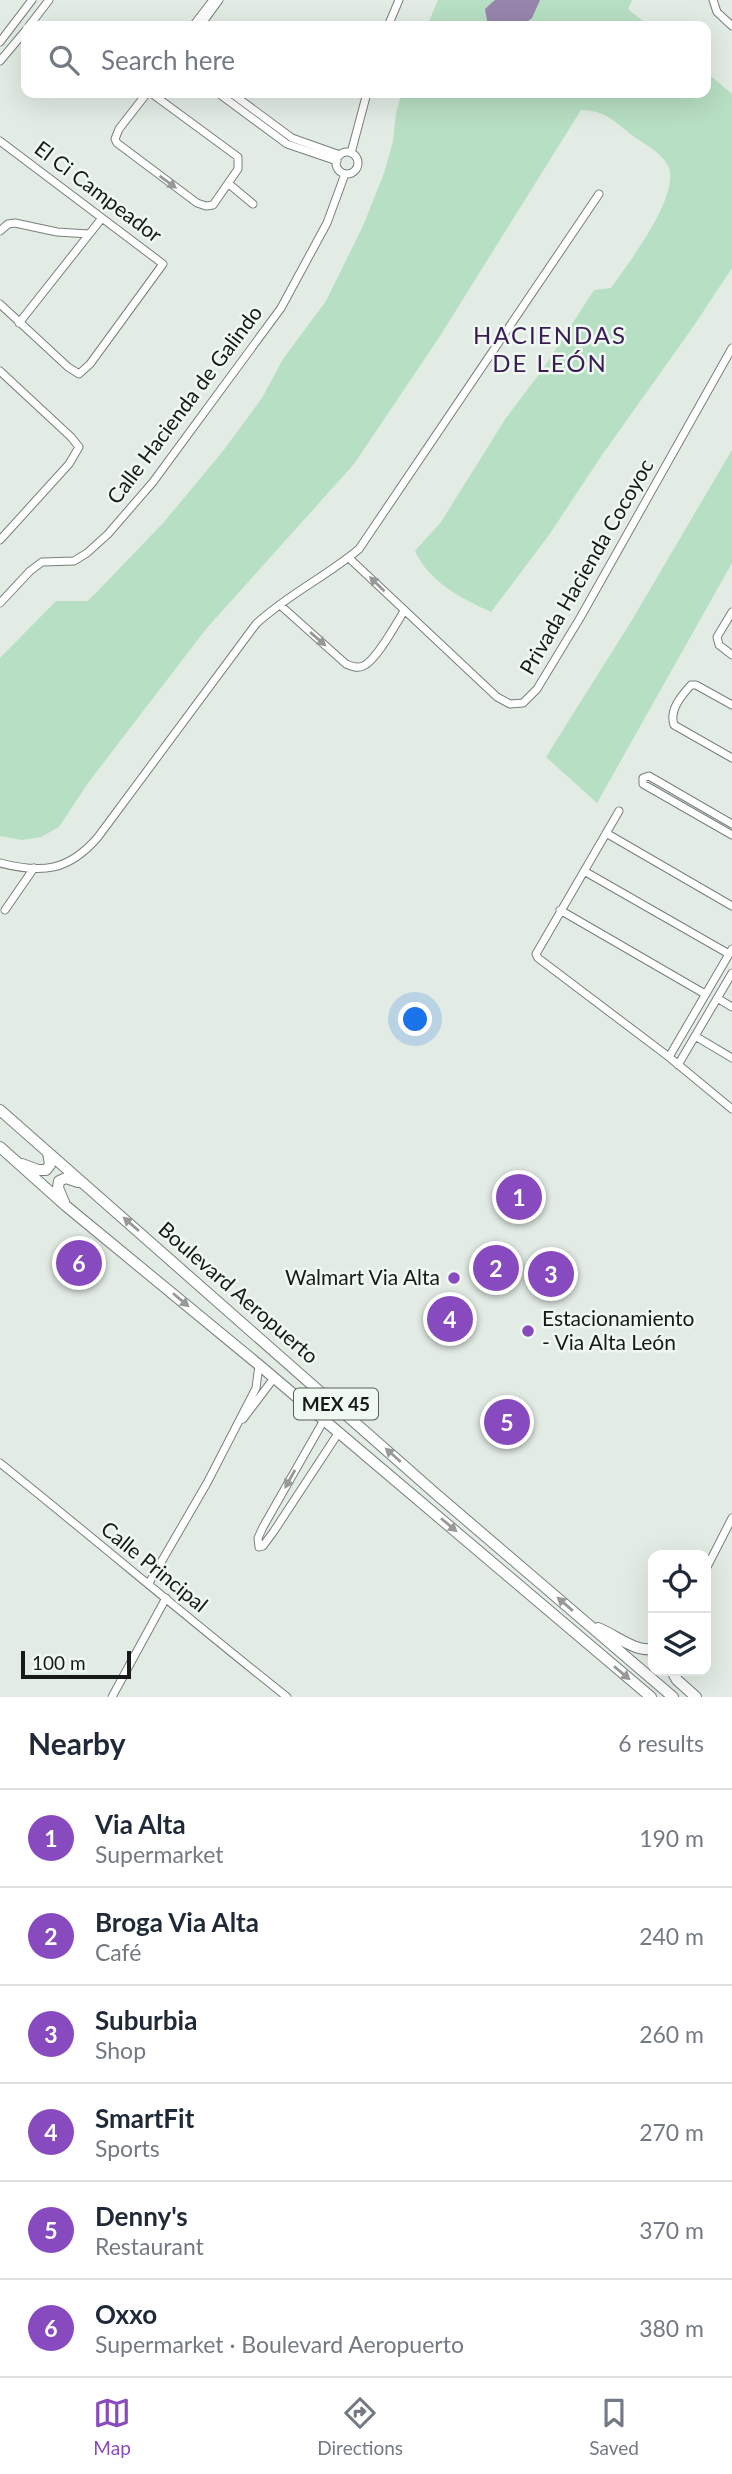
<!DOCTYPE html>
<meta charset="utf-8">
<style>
:root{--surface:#fff;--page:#f6f6f7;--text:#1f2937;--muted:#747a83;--line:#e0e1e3;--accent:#884abf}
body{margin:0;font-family:Lato,sans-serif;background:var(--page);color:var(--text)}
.controls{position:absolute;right:21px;bottom:21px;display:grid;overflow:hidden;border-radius:14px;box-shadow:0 7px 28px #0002}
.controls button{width:63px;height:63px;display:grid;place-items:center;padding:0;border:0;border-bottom:2px solid var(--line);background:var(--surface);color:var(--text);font:35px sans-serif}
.scale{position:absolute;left:21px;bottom:18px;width:110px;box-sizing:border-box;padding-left:7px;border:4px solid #171a18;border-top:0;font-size:19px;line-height:24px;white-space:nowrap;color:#171a18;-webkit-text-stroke:5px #eff9f2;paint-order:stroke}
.you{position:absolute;left:416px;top:1020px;width:24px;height:24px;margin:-18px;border:5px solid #fff;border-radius:50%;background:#1a73e8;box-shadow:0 0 0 10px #1a73e833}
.badge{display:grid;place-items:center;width:46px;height:46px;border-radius:50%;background:var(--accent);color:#fff;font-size:23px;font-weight:700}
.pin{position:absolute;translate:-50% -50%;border:4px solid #fff;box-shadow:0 2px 7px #0006}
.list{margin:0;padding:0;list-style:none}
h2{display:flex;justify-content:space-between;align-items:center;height:91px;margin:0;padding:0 28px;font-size:30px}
h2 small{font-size:23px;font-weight:400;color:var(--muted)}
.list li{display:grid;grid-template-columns:46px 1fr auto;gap:21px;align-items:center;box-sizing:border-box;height:98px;padding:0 28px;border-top:2px solid var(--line)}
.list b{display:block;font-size:26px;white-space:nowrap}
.list p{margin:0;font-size:23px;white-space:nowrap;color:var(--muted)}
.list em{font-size:23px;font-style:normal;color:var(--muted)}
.icon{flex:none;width:38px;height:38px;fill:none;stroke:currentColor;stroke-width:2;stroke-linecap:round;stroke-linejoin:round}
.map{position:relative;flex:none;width:732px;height:1697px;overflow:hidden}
.search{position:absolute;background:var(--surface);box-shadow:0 7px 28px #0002;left:21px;right:21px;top:21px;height:77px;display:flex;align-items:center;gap:18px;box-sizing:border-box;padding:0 24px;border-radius:14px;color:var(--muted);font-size:26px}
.sheet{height:679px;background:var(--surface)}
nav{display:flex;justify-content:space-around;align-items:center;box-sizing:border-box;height:98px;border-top:2px solid var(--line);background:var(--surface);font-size:19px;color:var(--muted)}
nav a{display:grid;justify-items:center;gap:4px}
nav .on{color:var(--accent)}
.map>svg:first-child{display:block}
.green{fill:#b7dfc3}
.water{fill:#9785ac}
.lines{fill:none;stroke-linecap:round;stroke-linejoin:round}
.minor-casing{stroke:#77807a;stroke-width:9}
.highway-casing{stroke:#77807a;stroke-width:12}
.minor{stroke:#fff;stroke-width:7}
.highway{stroke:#fff;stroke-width:10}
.oneway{fill:#979897}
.poi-dot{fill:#884abf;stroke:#eff9f2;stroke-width:2.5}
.labels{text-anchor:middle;stroke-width:5;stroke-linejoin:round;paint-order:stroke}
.shield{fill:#eff9f2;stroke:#585d59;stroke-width:2}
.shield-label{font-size:19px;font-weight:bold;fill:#171a18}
.street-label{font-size:21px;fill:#171a18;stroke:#eff9f2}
.poi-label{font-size:21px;fill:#171a18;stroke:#eff9f2;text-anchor:end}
.quarter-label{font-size:24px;letter-spacing:2px;fill:#3b1d56;stroke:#eff9f2}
</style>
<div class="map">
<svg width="732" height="1697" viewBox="0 0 732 1697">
<rect width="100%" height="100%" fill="#e2ece4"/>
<path class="green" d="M438,0h194l-4,9 21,17h-222z
M706,72l26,22v174l-39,59 -91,128 -53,80 -58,77c-30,-14 -62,-30 -76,-61l26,-29 65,-104 37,-49 51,-79 17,-2c17,-24 68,-91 58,-120 -6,-15 -23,-23 -36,-32 -18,-14 -28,-26 -52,-26l-141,226 -86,128 -148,165 -118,154 -29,44 -18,10 -19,3 -22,-4v-178l56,-57h31l8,-7 69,-72 59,-71 39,-53 21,-39 43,-58 37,-75 21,-53 9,-32 3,-28 6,-20h304z
M732,450v113l-135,240 -51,-46 86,-137z"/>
<path class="water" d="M495,0h45l-8,18 -10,8h-34l-3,-17z"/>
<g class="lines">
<g class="minor-casing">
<path id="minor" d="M713,0l4,12 15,14
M29,26l20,-26
M193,26l20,-26
M200,26l19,-26
M388,26l11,-26
M0,42l32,-42
M0,61l26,-31
M147,93l-28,36 -4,10 2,4 80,60 9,3 7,-1 25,-36v-12l-87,-64
M218,93l69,51 50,17
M231,93l61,45 48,17
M0,141l163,123 -73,100 -11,10 -11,-7 -68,-63
M336 163a11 11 0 1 1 22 0a11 11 0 1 1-22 0Z
M351,153l16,-60
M229,184l24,20
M0,231l8,-7 7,-1 42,9 32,2
M19,323l83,-105
M0,371l71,66 8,10 -10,17 -69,76
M349,558l148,139 13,7 13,-1 14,-14 43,-71 152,-270
M0,603l30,-32 12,-9 32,-1 13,-8 21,-19 45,-52 128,-174 46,-85 18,-49
M280,605l66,59c5,2 11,5 17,2 13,-5 33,-42 41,-55
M732,612l-15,25 2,8 13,10
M732,705l-36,-20h-5c-10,11 -22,25 -17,40l58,33
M619,811l-83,143 2,4 131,99
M732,824l-83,-48 -6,2v6l89,51
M606,833l126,73
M0,863c42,11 69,8 98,-26l158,-213c31,-29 71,-48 103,-75l240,-355
M584,871l145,83
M5,910l29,-42
M560,910l145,84
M732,949l-63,108 63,52
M717,998l15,9
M695,1036l37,22
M678,1065l54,-92
M243,1419l31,-41
M0,1463c96,77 190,157 287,234
M259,1547l-1,-9 5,-11 61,-107
M259,1547l4,-1 11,-15 65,-99
M706,1569l26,-51
M149,1583l58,-100 49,-95 3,-23
M112,1697l54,-99"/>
</g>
<g class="highway-casing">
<path id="highway" d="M0,1110l436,384 237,203
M0,1147l66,59 193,159 392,332
M22,1164l16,6h8l4,-5 -2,-13
M64,1202l-6,-14 1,-7 7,-3 12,4
M598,1628c18,7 36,24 55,21
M672,1671l5,9 19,17"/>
</g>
<use href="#minor" class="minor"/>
<use href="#highway" class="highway"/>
</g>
<defs><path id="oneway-solid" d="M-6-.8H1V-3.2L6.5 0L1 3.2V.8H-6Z" transform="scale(1.75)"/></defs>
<g class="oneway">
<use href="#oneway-solid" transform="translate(168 182) rotate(36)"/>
<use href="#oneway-solid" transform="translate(377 584) rotate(-136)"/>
<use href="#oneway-solid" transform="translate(318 639) rotate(41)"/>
<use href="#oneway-solid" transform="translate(131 1224) rotate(-139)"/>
<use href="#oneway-solid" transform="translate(181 1300) rotate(40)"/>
<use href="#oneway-solid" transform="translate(393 1455) rotate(-138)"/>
<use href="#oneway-solid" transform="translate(290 1479) rotate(119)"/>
<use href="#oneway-solid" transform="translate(449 1525) rotate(40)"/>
<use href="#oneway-solid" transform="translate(565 1604) rotate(-139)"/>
<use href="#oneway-solid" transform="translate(622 1673) rotate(40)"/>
</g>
<g class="poi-dot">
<circle cx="454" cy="1278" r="7"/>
<circle cx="528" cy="1331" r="7"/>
</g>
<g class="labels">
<rect class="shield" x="294" y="1388.5" width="84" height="31" rx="5"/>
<g class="shield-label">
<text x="336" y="1411">MEX 45</text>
</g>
<g class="street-label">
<text transform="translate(98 192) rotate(37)" y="7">El Ci Campeador</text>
<text transform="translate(185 405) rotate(-53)" y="7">Calle Hacienda de Galindo</text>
<text transform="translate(587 567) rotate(-60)" y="7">Privada Hacienda Cocoyoc</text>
<text transform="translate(238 1293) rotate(41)" y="7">Boulevard Aeropuerto</text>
<text transform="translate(154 1567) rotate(39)" y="7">Calle Principal</text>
</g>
<g class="poi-label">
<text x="440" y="1285">Walmart Via Alta</text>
<text x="542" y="1326" text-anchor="start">Estacionamiento<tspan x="542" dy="24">- Via Alta León</tspan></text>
</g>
<g class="quarter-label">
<text x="550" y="344">HACIENDAS<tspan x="550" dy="28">DE LEÓN</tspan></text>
</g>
</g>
</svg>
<div class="controls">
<button><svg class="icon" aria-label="locate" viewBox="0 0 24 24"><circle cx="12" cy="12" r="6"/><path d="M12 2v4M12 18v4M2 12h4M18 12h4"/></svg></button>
<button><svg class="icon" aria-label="layers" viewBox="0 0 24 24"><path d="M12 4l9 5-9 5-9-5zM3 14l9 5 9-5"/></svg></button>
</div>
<div class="scale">100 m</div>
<div class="you"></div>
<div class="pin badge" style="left:519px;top:1197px">1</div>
<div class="pin badge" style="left:496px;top:1268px">2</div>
<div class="pin badge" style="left:551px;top:1274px">3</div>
<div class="pin badge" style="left:450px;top:1319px">4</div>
<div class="pin badge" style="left:507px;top:1422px">5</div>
<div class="pin badge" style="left:79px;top:1263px">6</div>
<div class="search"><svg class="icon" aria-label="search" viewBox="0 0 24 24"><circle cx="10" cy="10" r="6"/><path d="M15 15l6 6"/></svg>Search here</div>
</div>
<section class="sheet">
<h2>Nearby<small>6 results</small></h2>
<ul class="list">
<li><span class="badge">1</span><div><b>Via Alta</b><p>Supermarket</p></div><em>190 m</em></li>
<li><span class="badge">2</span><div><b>Broga Via Alta</b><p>Café</p></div><em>240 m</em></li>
<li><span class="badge">3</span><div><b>Suburbia</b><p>Shop</p></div><em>260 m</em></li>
<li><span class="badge">4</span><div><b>SmartFit</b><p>Sports</p></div><em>270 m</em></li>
<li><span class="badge">5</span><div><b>Denny's</b><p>Restaurant</p></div><em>370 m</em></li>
<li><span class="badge">6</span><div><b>Oxxo</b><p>Supermarket · Boulevard Aeropuerto</p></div><em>380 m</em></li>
</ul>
</section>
<nav>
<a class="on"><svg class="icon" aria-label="map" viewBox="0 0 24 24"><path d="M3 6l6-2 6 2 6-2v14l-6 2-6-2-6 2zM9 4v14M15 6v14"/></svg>Map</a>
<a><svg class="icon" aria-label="directions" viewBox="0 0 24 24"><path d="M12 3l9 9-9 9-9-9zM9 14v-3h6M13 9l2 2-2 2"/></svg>Directions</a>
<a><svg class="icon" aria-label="saved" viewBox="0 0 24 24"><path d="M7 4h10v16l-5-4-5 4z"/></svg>Saved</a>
</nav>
